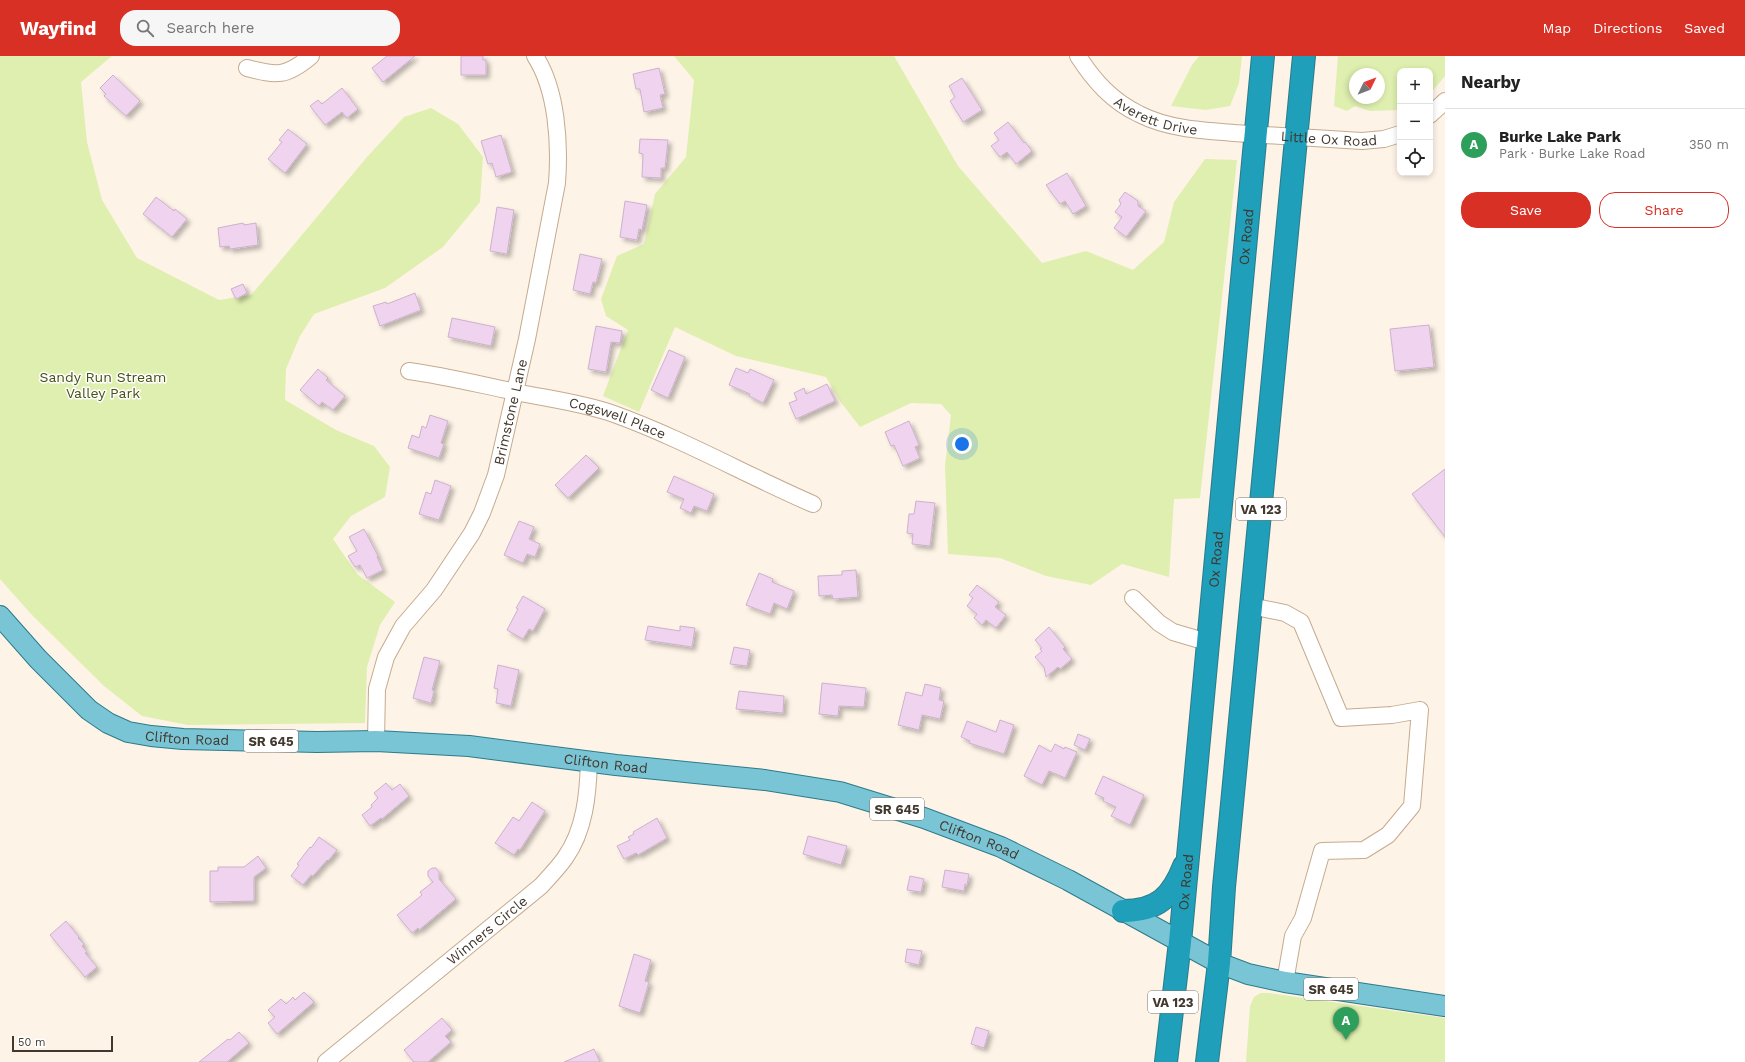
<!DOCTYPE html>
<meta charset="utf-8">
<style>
:root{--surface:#fff;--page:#f6f6f6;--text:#222;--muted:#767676;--line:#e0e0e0;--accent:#d93025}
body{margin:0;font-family:"Work Sans",sans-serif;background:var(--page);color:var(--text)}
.controls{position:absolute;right:12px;top:12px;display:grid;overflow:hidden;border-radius:8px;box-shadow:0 2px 6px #0003}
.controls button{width:36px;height:36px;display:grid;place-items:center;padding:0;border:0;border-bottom:1px solid var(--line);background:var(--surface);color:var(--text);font:20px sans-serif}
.compass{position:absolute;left:1349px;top:12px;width:36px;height:36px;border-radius:50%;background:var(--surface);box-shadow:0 2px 6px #0003;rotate:47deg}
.scale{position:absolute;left:12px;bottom:10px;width:101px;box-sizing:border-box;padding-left:4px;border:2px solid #43382d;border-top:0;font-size:11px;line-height:14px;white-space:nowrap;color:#43382d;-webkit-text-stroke:3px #fff;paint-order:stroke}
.you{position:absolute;left:962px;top:388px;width:14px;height:14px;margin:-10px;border:3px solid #fff;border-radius:50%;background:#1a73e8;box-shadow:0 0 0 6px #1a73e833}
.badge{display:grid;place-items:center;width:26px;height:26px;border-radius:50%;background:var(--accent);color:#fff;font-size:13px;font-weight:700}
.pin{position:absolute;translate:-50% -33px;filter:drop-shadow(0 1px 2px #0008)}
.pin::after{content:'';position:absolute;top:21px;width:14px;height:12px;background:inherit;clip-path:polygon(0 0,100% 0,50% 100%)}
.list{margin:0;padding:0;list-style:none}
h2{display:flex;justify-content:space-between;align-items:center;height:52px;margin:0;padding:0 16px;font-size:17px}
h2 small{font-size:13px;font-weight:400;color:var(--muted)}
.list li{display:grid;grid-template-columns:26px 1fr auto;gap:12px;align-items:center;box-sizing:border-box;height:72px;padding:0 16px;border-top:1px solid var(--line)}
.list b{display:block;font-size:15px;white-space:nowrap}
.list p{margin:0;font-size:13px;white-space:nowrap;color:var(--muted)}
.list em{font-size:13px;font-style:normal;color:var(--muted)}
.actions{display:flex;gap:8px;padding:12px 16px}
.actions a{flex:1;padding:9px 0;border:1px solid var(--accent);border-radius:16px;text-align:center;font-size:14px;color:var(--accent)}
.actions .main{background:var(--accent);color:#fff}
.icon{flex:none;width:22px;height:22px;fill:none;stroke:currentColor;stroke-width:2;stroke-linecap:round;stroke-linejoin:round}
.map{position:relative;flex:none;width:1445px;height:1006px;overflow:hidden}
header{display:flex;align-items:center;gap:24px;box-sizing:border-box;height:56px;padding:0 20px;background:var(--accent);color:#fff}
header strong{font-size:19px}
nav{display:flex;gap:22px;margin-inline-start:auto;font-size:14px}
.search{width:280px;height:36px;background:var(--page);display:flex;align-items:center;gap:10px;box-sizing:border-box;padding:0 14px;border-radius:16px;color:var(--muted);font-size:15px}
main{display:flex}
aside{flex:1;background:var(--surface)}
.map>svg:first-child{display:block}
.green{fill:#dfefaf;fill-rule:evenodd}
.building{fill:#f0d3ef;stroke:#ccb1cc;filter:url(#shadow)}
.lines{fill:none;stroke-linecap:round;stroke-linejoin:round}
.minor-casing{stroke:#c5ab8f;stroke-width:18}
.major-casing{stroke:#2c7b89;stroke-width:22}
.highway-casing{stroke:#2c7b89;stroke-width:24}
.minor{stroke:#fff;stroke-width:16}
.major{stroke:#79c5d6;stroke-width:20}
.highway{stroke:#1f9fba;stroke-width:22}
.labels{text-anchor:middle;stroke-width:3;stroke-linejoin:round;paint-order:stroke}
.shield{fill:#fff;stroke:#7b746c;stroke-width:1}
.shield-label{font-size:13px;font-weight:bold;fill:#43382d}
.street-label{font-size:14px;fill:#43382d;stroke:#fff}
.park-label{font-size:14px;fill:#465113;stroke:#fff}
</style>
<header>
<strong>Wayfind</strong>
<div class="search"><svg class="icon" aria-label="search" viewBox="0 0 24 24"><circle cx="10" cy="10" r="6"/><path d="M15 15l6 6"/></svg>Search here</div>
<nav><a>Map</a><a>Directions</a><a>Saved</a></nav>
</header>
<main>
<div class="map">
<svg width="1445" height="1006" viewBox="0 0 1445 1006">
<defs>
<filter id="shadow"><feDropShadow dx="3.5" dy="3.5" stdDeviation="2" flood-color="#0004"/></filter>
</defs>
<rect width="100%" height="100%" fill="#fef3e7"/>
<path class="green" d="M0,0h112l-31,26 6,60 15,58 35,58 82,42 32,-5 25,-29 91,-109 37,-40 27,-9 27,16 25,33 -3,45 -37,45 -58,41 -71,26 -14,22 -14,33 -1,31 51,30 38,16 16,21 -5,30 -34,19 -18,23 24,35 38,28 -15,23 -13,42 -2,56 -177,2 -46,-9 -38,-30 -73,-72 -31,-35z
M674,0h220l64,110 84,97 44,-12 47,19 31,-28 10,-40 31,-43 32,1 -37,338 -26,1 -5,78 -47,-13 -31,21 -45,-9 -46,-18 -52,-4 -3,-88 6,-51 -10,-11 -30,-1 -51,24 -20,-26 -14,-24 -90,-21 -61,-29 -36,85 -36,-16 25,-66 -22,-14 -5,-17 16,-43 27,-12 11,-50 31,-37 8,-77z
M1199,0h43l-3,27 -9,23 -24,4 -35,-4 21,-41z
M1338,0h107v20l-15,18v-23h-30v39l-30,1 -15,-5 -8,5 -13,-5zM1355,18h24v24h-24z
M1261,937h8l176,25v44h-199l4,-56 4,-9z"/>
<path class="building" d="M387,0h28l-32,26 -11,-14z
M461,0h22v4h3v15h-25z
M659,12l6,26 -5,1 3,13 -19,4 -4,-23h-4l-3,-15z
M113,19l27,26 -14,15 -22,-20 2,-2 -6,-6z
M962,22l20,32 -19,12 -13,-21 5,-4 -6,-11z
M342,32l16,21 -11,9 -5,-6 -17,13 -15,-19 8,-6 4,4z
M1008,66l16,21 1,-1 7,9 -16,13 -9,-12 -7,5 -9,-11 8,-6 -5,-7z
M288,73l19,15 -22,29 -17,-14 14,-17 -3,-2z
M501,79l11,37 -16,5 -4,-14 -4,1 -7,-23z
M640,83l28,1 -3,28h-4v10l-19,-1 1,-23 -4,-1z
M1067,117l19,33 -13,8 -8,-13 -5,3 -14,-19z
M1125,136l13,9v5l8,5 -20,26 -12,-9 8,-11 -7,-5 6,-8 -2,-4z
M156,141l18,14 1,-2 12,10 -15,18 -29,-23z
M625,145l22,4 -5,25 -3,-1 -2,11 -17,-3z
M497,151l17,3 -7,44 -17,-3z
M243,167l1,2 12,-2 2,22 -28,4 -1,-3 -9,1 -2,-19z
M580,198l22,5 -6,24 -3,-1 -3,12 -17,-4z
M243,228l4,9 -11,6 -5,-10z
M415,237l6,17 -41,16 -7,-20 13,-4 1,2z
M452,262l43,9 -4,19 -43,-9z
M1429,269l5,42 -39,4 -5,-42z
M596,270l26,5 -2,12 -9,-1 -5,30 -18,-3z
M669,294l16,7 -17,41 -17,-8z
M736,312l12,5 2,-4 24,11 -11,23 -14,-7 1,-2 -21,-9z
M318,313l10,9 -2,2 19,16 -12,14 -11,-8 -3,4 -19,-16z
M827,328l8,17 -39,18 -7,-16 8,-3 -3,-7 10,-5 2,6z
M430,359l18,6 -7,22 3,1 -5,14 -31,-10 4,-13 7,3 3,-12 4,2z
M909,365l10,24 -4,2 5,11 -17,8 -9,-21 -3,1 -6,-14z
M586,399l13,13 -31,30 -13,-13z
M1445,413v68l-33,-43z
M674,420l40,18 -7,17 -13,-5 -3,7 -11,-5 4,-9 -17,-7z
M435,424l16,6 -12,34 -20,-6 7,-22 5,2z
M916,445l19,2 -5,43 -18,-2 1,-10 -6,-1 2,-19h5z
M519,465l15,6 -5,12 11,5 -5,13 -8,-3 -4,9 -19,-8z
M364,473l14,27 -1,1 6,13 -16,8 -7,-13 -5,2 -7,-11 9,-5 -8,-14z
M856,514l2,27 -25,2 -1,-4 -13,1 -1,-20 24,-1v-4z
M759,517l14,6 -1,3 22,9 -7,18 -13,-6 -4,11 -24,-9z
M977,529l22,17 -4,5 11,8 -10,13 -10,-8 -4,5 -8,-7 3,-4 -10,-8 6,-8 -4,-3z
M523,540l22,13 -12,22 -4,-2 -6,10 -16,-9 11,-21 -2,-1z
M648,570l32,5v-5l15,2 -3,19 -47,-7z
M1049,571l16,20 -2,2 9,10 -12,10 -2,-2 -12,10 -2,-10 -9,-10 7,-6 -2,-2 2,-1 -7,-8z
M734,591l16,3 -3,16 -17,-2z
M424,601l16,4 -8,29 2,1 -3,12 -18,-5z
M498,609l21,5 -8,36 -15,-3 2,-14 -4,-1z
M822,627l44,5 -2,19 -25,-1 -1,10 -19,-2z
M925,628l16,4 -2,12 5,1 -4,18 -18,-4 -3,15 -21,-5 8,-33 16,4z
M739,635l45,5 -1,17 -47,-4z
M1000,664l14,5 -10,29 -35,-11 1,-2 -9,-4 6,-16 29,11z
M1078,678l12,5 -5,11 -11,-5z
M1055,688l9,5 1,-2 12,5 -12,26 -16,-7 -7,14 -18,-9 15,-31 12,7z
M1103,720l41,19 -14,30 -19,-9 5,-9 -13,-6 1,-3 -9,-4z
M386,727l6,7 8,-6 9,12 -27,23 -1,-1 -11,8 -8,-11 10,-8 -1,-2 7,-7 -4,-5z
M532,746l13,9 -25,39 -2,-1 -4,6 -19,-12 18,-26 6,4z
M657,762l10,20 -29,17 -2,-2 -12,6 -7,-13 13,-6 -2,-3 6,-3 -1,-2z
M808,780l39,10 -6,19 -38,-11z
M319,781l18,13 -9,11 -1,-1 -14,16 -2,-1 -8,10 -12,-9 8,-11 -2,-1 13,-17 1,1z
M258,800l8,12 -12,9v24l-44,1v-31h8v-4h26z
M432,812h4l3,4v7l17,20 -37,31 -1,-2 -6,5 -15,-18 25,-20 -2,-3 13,-10 -5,-6v-5z
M945,814l24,4 -2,11 -2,-1 -1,7 -22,-4z
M910,820l14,3 -3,13 -14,-2z
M66,865l13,16 -1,1 6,6 -2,2 5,6 -2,1 12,14 -12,10 -35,-42z
M907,893l15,2 -3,14 -14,-3z
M634,898l17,6 -6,21 4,1 -9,31 -21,-7z
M304,936l10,10 -37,32 -9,-11 7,-6 -7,-7 13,-11 5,5 7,-7 2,3z
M442,962l10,12 -7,6 6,6 -23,20h-14l-10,-12z
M976,971l13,4 -5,17 -13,-4z
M239,976l10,11 -22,19h-28l29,-23 2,1z
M594,993l6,13h-36z"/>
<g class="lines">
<g class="minor-casing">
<g id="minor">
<path id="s1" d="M1078,0c16,25 34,45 61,58 33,17 74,17 110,20 38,2 75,5 113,7l22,-2 16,-5"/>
<path d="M247,12c30,8 39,9 64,-12"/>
<path d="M1430,59l15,-14"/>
<path id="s2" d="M409,315c37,5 72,14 107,21 33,7 67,11 98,22 69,25 132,61 199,90"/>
<path d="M1133,542l26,25 14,9 34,10"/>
<path d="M1251,550l34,7 16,9 40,96 51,-3 28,-5 -8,96 -24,29 -24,15 -42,1 -19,67 -10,18 -8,46"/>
<path id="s3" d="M376,685l1,-52 9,-32 17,-31 31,-36 38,-57 10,-20 14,-38 31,-136 30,-156c3,-40 0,-93 -22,-127"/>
<path id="s4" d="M326,1006l215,-176c8,-9 17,-18 24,-28 20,-28 23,-64 24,-97"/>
</g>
</g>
<g class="major-casing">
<g id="major">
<path id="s5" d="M0,560l38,43 51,51 19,13 20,9 23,4 32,3 134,3 59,-1 93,5 147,19 149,15 75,12 84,26 77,29 67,33 151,83 29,11 37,8 160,24"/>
</g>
</g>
<g class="highway-casing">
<g id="highway">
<path d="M1123,855c34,0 49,-14 61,-45"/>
<path id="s6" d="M1166,1006l14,-120 83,-886"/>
<path d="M1207,1006l12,-99 5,-76 80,-831"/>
</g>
</g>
<use href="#minor" class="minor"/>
<use href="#major" class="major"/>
<use href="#highway" class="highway"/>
</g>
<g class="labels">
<g class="shield">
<rect x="1236" y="442" width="50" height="22" rx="3"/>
<rect x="244" y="674" width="54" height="22" rx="3"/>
<rect x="870" y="742" width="54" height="22" rx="3"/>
<rect x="1304" y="922" width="54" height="22" rx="3"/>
<rect x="1148" y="935" width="50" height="22" rx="3"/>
</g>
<g class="shield-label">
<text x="1261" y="458">VA 123</text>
<text x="271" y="690">SR 645</text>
<text x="897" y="758">SR 645</text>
<text x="1331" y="938">SR 645</text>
<text x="1173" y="951">VA 123</text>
</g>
<g class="street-label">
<text dy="5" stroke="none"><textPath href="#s1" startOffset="102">Averett Drive</textPath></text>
<text dy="5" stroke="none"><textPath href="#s1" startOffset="278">Little Ox Road</textPath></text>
<text dy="5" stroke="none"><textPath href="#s6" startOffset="829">Ox Road</textPath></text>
<text dy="5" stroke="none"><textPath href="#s3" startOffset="364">Brimstone Lane</textPath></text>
<text dy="5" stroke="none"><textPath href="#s2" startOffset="214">Cogswell Place</textPath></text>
<text dy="5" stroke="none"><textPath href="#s6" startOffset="505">Ox Road</textPath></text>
<text dy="5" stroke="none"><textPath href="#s5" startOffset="234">Clifton Road</textPath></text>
<text dy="5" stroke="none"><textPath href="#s5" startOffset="654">Clifton Road</textPath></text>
<text dy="5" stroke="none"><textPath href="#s5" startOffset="1037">Clifton Road</textPath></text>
<text dy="5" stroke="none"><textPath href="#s6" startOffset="181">Ox Road</textPath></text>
<text dy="5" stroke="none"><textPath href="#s4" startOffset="208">Winners Circle</textPath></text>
</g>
<g class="park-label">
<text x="103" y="326">Sandy Run Stream<tspan x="103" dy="16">Valley Park</tspan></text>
</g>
</g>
</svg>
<div class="controls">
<button>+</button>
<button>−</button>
<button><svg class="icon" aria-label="locate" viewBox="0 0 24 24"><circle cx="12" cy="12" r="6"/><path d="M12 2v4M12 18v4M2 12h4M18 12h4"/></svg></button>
</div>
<svg class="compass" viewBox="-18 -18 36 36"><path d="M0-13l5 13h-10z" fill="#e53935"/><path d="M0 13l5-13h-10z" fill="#767676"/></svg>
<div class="scale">50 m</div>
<div class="you"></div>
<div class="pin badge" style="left:1346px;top:984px;background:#2e9e5b">A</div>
</div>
<aside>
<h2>Nearby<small></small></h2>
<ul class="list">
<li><span class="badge" style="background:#2e9e5b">A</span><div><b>Burke Lake Park</b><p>Park · Burke Lake Road</p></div><em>350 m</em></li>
</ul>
<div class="actions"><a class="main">Save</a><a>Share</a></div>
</aside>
</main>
